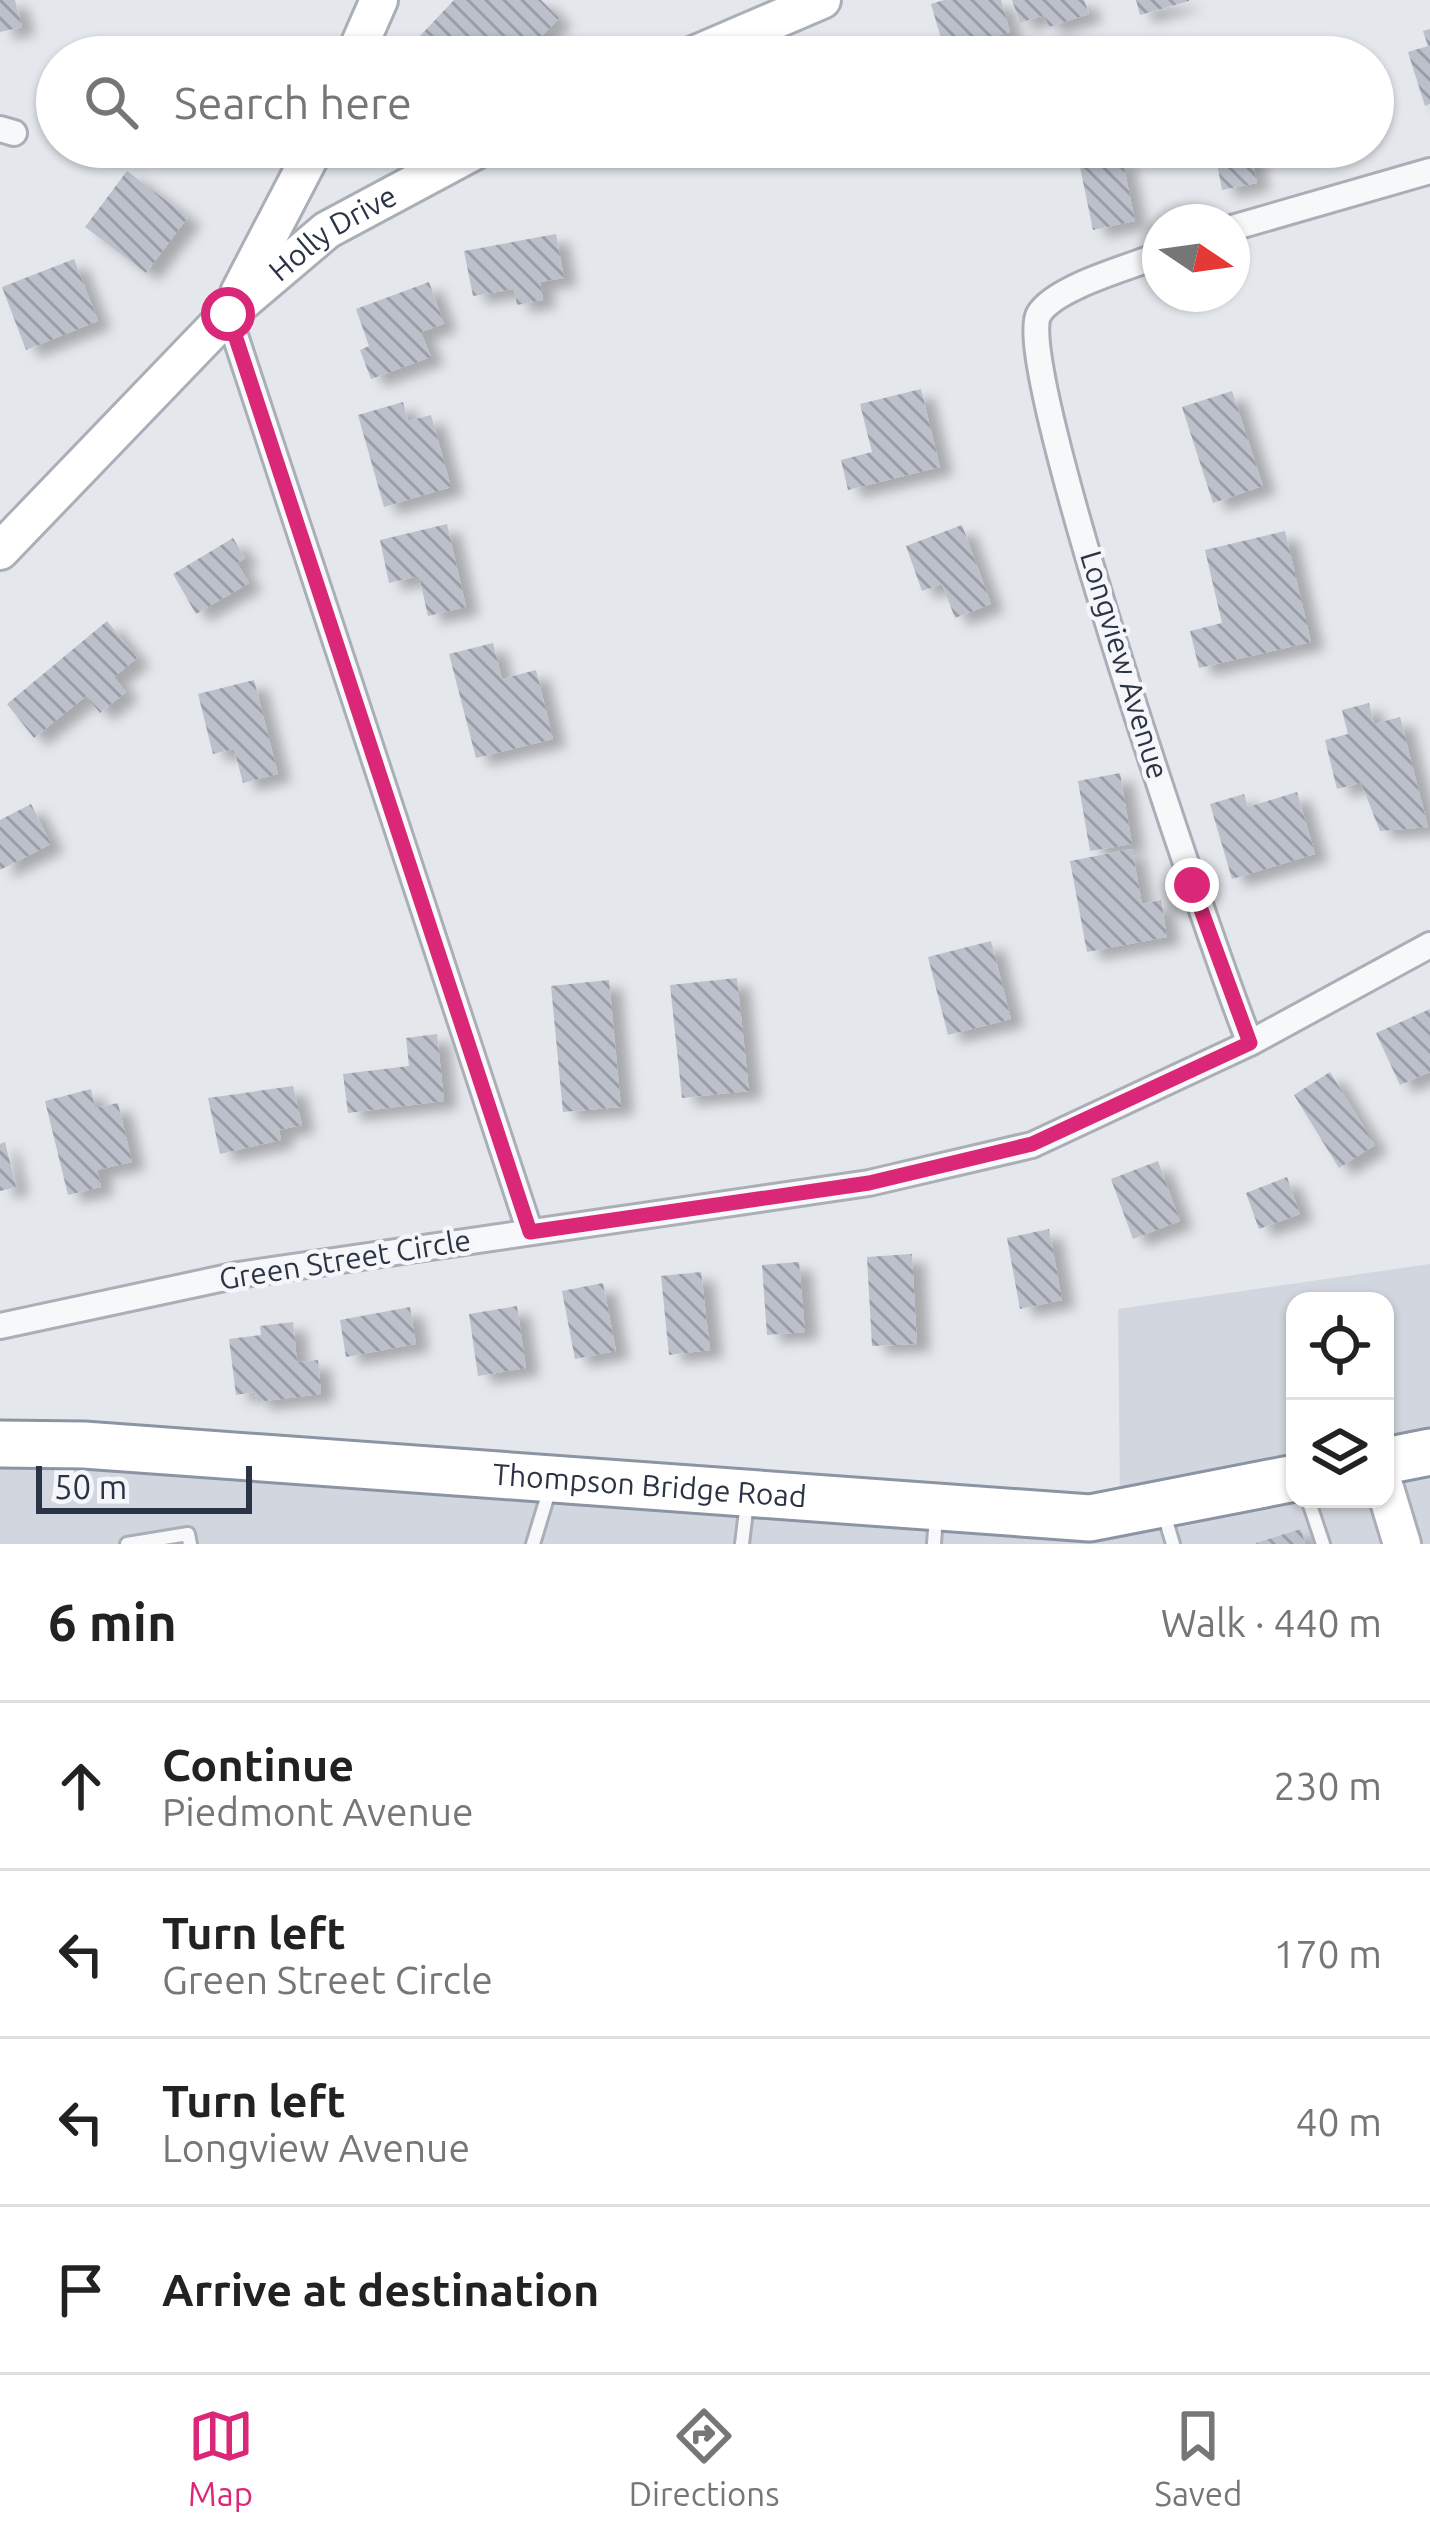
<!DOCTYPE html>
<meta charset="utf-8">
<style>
:root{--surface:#fff;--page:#f6f6f6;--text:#222;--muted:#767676;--line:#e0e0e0;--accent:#db2777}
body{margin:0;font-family:Ubuntu,sans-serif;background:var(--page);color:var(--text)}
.controls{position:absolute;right:36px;bottom:36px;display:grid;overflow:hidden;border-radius:24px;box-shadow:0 3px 9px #0004}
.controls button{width:108px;height:108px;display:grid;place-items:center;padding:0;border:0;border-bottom:3px solid var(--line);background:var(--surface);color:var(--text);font:60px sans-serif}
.compass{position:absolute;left:1142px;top:204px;width:108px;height:108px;border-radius:50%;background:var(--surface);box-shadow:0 3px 9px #0004;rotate:103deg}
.scale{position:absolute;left:36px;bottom:30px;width:216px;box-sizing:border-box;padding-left:12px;border:6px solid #2b3445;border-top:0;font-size:33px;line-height:42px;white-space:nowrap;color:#2b3445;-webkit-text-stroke:9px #f4f6f9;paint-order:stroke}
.stop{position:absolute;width:36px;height:36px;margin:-27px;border:9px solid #db2777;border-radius:50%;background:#fff}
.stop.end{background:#db2777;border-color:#fff;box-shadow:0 3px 12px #0008}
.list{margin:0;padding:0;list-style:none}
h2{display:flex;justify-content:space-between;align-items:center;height:156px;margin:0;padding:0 48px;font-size:51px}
h2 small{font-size:39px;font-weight:400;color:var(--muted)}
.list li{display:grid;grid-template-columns:78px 1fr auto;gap:36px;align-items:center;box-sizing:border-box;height:168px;padding:0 48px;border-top:3px solid var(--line)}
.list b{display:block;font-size:45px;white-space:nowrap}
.list p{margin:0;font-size:39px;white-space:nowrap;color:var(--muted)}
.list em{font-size:39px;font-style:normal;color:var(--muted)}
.icon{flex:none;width:66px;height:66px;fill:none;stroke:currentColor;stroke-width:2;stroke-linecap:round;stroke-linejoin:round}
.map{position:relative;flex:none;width:1430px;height:1544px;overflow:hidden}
.search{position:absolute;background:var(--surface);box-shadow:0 3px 9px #0004;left:36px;right:36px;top:36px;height:132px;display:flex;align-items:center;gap:30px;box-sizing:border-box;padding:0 42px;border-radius:66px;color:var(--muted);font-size:45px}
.sheet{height:828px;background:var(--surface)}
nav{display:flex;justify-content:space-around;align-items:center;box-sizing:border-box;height:168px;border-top:3px solid var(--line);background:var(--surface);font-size:33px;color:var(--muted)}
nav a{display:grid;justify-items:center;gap:6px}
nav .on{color:var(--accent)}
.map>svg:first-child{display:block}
.built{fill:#d2d6de;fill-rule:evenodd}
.building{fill:url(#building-back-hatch);filter:url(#shadow)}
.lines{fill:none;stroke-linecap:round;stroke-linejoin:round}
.lane-casing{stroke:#a9aeb7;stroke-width:18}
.street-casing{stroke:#a9aeb7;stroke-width:30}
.secondary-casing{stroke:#a9aeb7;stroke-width:42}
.highway-casing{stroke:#8b94a3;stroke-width:51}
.lane{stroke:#f7f8fa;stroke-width:12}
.street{stroke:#f7f8fa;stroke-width:24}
.secondary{stroke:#fff;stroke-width:36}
.highway{stroke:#fff;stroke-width:45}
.route{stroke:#db2777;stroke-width:15}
.labels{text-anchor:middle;stroke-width:9;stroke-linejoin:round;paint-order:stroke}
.street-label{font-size:30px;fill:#2b3445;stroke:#f4f6f9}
</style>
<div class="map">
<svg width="1430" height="1544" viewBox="0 0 1430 1544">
<defs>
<pattern id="building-back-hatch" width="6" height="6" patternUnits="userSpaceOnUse" patternTransform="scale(3)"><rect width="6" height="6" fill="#bbc0ca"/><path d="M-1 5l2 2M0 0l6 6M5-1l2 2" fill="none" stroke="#989da6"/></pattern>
<filter id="shadow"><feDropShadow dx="13" dy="8" stdDeviation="6" flood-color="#0004"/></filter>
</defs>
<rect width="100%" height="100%" fill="#e4e7ec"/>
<path class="built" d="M1430,1264v280h-1430v-83l1120,41 -2,-193zM1295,1301h90v198h-90z"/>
<path class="building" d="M0,0h15l7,27 -22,5z
M454,0h87l18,18 -37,39h-122z
M944,0h57l9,32 -65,20 -14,-48z
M1012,0h72l5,14 -40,13 -5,-12 -24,8z
M1136,0h53v1l-49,14z
M1430,29v75l-5,2 -17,-54 20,-6 -5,-15z
M1214,147h36l7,36 -35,7z
M1122,158l13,63 -42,9 -13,-63z
M127,171l61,46 -42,56 -61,-46z
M556,234l8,44 -24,4 3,18 -26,5 -3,-16 -41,7 -9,-45z
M74,259l24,62 -72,29 -24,-63z
M429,282l15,42 -23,8 10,25 -60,22 -11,-29 9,-4 -13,-37z
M921,389l19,78 -92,23 -7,-30 31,-8 -12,-48z
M1232,391l31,95 -50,17 -31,-96z
M403,402l5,19 23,-6 20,72 -67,20 -26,-92z
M447,524l19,83 -38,9 -9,-40 -30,7 -9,-43z
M962,525l29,79 -36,14 -13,-34 -20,7 -16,-45z
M1285,531l26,111 -112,26 -9,-37 32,-8 -17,-73z
M233,538l12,20 -8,5 12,20 -53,31 -23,-40z
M107,621l30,37 -23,19 12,15 -26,21 -14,-17 -52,42 -27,-34z
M493,643l9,36 34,-9 17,69 -77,19 -27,-104z
M254,680l24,94 -35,9 -9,-34 -21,5 -15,-60z
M1369,703l5,21 26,-7 28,110 -48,4 -19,-48 -24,6 -12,-49 23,-6 -6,-24z
M1120,773l12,71 -42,7 -12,-70z
M1297,792l18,62 -83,25 -22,-75 34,-10 4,13z
M31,804l20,40 -51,26v-50z
M1132,849l10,55 19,-4 6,37 -80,15 -17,-91z
M991,941l20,78 -63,16 -20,-78z
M737,978l12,113 -67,7 -12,-113z
M609,980l12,127 -58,5 -12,-126z
M1430,1009v63l-30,13 -24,-52z
M437,1034l7,67 -96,12 -5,-39 66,-8 -3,-28z
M1330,1072l45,73 -36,23 -45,-73z
M293,1086l9,39 -23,5 2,10 -61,14 -12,-56z
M91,1089l4,19 23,-5 14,59 -35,8 4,17 -33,8 -23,-94z
M5,1142l11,45 -16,4v-47z
M1158,1161l22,60 -47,18 -22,-60z
M1287,1177l13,37 -41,15 -13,-36z
M1049,1229l13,71 -42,9 -13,-71z
M912,1254l5,90 -45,2 -5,-89z
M799,1262l6,70 -38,3 -5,-70z
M701,1272l9,78 -41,5 -8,-79z
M603,1283l13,68 -41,8 -13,-68z
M517,1306l9,62 -48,8 -9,-62z
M410,1307l6,37 -70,13 -6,-37z
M293,1322l4,40 21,-2 3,34 -64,8 -2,-10 -19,3 -7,-56 32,-4 -1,-9z
M1301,1529l4,15h-49v-1z"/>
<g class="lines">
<g class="lane-casing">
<path id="lane" d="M1308,1499l15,45
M1163,1511l10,33
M127,1544l61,-10 2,10
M533,1544l17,-56
M742,1544l5,-42
M934,1544l2,-29"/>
</g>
<g class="street-casing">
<path id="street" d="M0,129l14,4
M1232,228l198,-57
M1160,255c-30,12 -105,32 -121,59 -29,45 177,646 211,729
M228,314l302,918
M0,1326l238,-51 631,-92 163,-38 218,-102 180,-98"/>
</g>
<g class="secondary-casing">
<g id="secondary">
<path d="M354,57l25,-57"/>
<path d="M689,57l133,-57"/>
<path d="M239,293l76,-146"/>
<path id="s1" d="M0,551l228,-237 99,-84 155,-83"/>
<path d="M1385,1488l17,56"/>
</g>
</g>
<g class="highway-casing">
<g id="highway">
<path id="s2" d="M0,1444l84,1 1006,73 205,-40"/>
<path d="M1385,1461l45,-9"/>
</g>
</g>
<use href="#lane" class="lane"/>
<use href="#street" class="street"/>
<use href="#secondary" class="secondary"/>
<use href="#highway" class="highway"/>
</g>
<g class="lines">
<path class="route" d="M228,314l302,918 339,-49 163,-39 218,-101 -58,-158"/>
</g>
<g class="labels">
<g class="street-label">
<text dy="10" stroke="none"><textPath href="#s1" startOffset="462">Holly Drive</textPath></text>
<text transform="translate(1124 665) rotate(73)" y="10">Longview Avenue</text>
<text transform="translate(345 1260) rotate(-9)" y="10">Green Street Circle</text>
<text dy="10" stroke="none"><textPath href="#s2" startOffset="651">Thompson Bridge Road</textPath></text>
</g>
</g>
</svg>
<div class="controls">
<button><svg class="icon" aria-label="locate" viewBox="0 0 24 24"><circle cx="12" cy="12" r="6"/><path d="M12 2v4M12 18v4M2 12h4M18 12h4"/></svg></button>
<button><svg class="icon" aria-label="layers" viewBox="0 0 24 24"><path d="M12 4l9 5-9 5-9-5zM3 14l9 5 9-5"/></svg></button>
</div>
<svg class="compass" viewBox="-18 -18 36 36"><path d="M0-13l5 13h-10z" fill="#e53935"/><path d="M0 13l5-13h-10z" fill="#767676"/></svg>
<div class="scale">50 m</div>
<div class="stop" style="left:228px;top:314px"></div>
<div class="stop end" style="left:1192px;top:885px"></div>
<div class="search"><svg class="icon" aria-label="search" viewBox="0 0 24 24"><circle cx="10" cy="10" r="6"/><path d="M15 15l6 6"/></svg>Search here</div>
</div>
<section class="sheet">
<h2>6 min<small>Walk · 440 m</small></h2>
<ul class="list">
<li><svg class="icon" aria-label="ahead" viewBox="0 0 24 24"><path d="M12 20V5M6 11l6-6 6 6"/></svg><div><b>Continue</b><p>Piedmont Avenue</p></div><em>230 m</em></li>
<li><svg class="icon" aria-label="left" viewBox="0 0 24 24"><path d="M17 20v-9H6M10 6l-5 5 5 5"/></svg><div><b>Turn left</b><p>Green Street Circle</p></div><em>170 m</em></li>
<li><svg class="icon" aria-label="left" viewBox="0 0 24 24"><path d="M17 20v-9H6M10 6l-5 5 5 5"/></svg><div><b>Turn left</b><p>Longview Avenue</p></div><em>40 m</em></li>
<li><svg class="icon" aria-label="arrive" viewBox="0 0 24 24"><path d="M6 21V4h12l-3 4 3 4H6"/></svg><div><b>Arrive at destination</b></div></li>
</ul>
</section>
<nav>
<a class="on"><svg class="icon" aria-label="map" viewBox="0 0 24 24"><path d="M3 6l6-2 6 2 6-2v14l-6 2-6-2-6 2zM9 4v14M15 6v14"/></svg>Map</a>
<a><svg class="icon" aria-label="directions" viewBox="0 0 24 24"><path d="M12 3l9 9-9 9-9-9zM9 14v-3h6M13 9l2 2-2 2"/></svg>Directions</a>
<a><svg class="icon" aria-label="saved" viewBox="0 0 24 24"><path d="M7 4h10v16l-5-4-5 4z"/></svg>Saved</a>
</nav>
